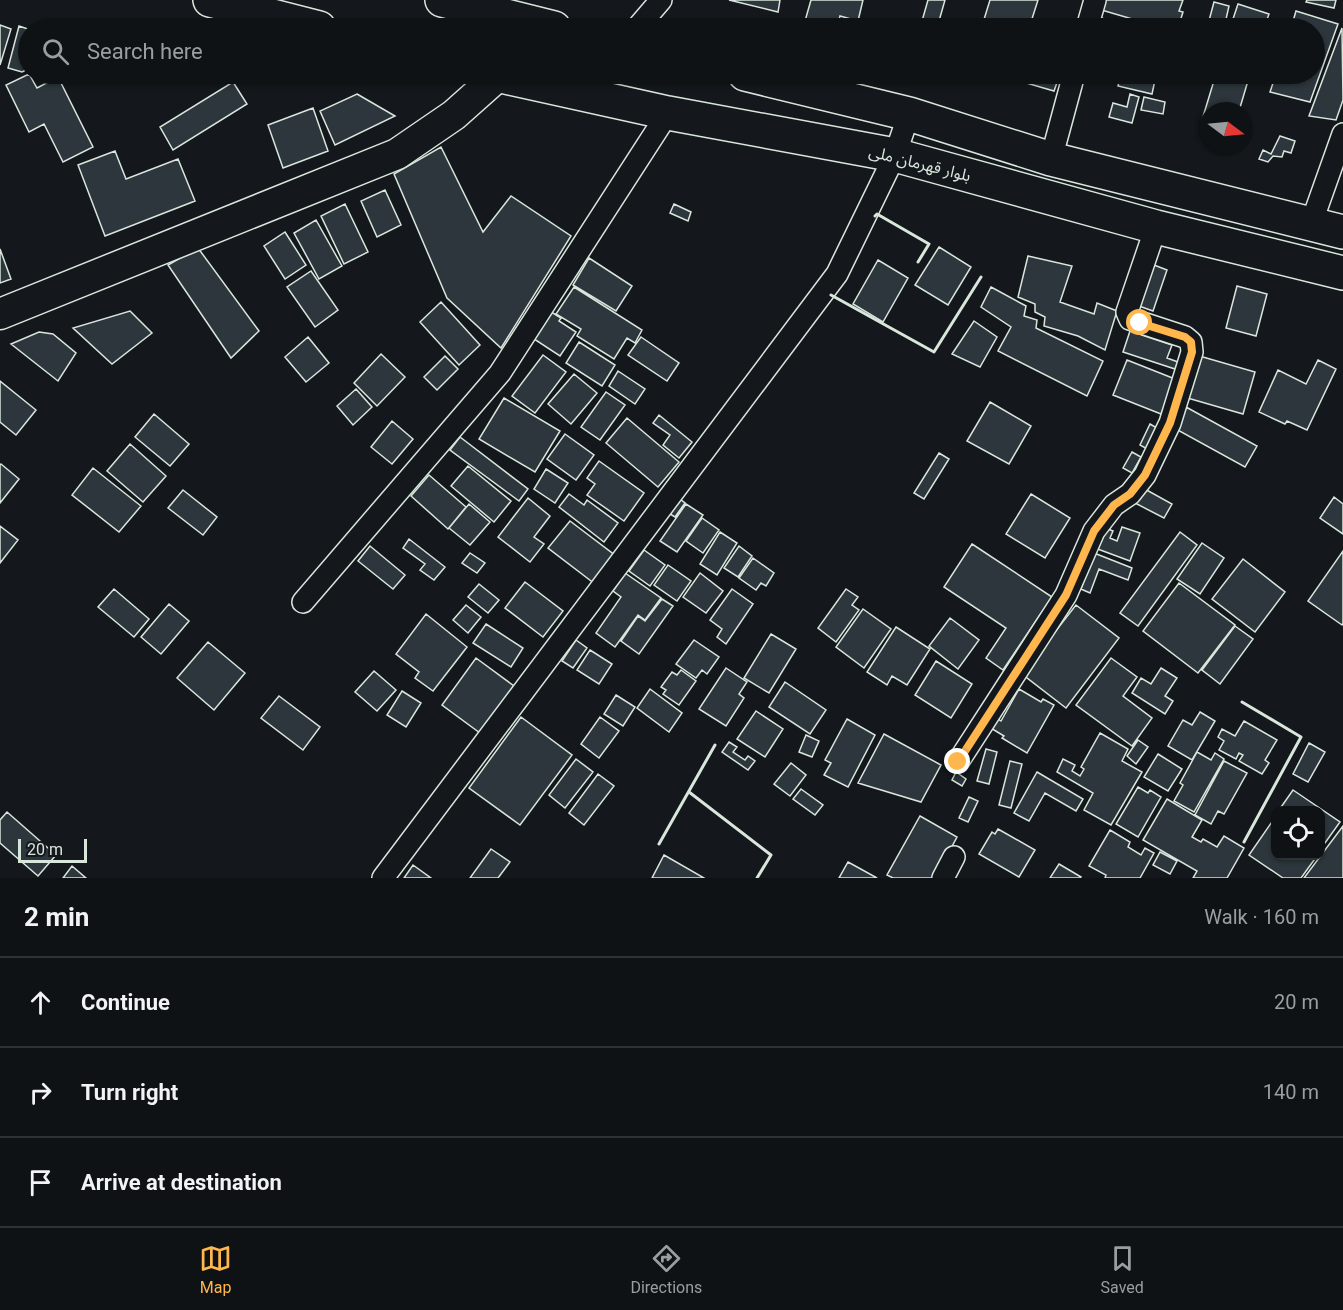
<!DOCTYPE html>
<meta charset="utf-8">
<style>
:root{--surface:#0f1215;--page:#1d2022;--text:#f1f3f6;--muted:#9b9ea0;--line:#2f3234;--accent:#ffb74d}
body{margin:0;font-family:Roboto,"Noto Sans Arabic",sans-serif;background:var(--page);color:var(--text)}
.controls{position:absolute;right:18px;bottom:18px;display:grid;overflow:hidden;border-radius:12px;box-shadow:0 2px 4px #0004}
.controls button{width:54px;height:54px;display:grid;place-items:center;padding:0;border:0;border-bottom:2px solid var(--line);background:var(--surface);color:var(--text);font:30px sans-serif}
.compass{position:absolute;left:1199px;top:102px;width:54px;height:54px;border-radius:50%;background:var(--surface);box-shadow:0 2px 4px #0004;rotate:106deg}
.scale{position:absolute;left:18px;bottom:15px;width:69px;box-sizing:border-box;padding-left:6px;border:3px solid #d8e6dc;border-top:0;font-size:16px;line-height:21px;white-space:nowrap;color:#d8e6dc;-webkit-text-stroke:4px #14181c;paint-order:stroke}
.stop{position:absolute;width:18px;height:18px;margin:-14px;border:4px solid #ffb74d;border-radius:50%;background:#fff}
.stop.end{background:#ffb74d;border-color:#fff;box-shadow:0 2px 6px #0008}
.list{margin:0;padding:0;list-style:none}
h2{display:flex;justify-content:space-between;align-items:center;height:78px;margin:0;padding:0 24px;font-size:26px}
h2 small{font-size:20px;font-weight:400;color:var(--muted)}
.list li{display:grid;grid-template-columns:39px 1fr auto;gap:18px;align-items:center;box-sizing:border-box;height:90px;padding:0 24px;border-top:2px solid var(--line)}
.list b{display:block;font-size:22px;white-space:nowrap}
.list em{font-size:20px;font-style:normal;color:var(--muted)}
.icon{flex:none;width:33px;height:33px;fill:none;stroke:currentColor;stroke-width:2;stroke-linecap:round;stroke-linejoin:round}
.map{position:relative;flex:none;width:1343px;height:878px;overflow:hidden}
.search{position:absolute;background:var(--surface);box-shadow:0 2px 4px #0004;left:18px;right:18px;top:18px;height:66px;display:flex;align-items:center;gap:15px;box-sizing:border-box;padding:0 21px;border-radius:33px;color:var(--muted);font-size:22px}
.sheet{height:348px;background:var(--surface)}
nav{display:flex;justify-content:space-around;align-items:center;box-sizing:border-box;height:84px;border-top:2px solid var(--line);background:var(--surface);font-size:16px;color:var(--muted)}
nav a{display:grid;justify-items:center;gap:3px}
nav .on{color:var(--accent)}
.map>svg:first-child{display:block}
.building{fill:#2c363c;stroke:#d8e6dc;stroke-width:1.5}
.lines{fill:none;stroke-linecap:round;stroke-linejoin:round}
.street-casing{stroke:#d8e6dc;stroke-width:24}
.secondary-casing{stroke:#d8e6dc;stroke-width:33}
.highway-casing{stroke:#d8e6dc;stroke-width:36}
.street{stroke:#14181c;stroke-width:21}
.secondary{stroke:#14181c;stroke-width:30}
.highway{stroke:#14181c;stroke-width:33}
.wall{stroke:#d8e6dc;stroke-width:3}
.route{stroke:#ffb74d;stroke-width:8}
.labels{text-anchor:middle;stroke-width:4.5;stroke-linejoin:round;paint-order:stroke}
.street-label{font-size:16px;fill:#d8e6dc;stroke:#14181c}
</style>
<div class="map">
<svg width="1343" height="878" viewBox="0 0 1343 878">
<rect width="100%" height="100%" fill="#14181c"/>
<path class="building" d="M729,0h51l-2,12z
M811,0h52l-5,21 -18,-5 -3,12h-34z
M928,0h17l-8,28h-17z
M990,0h48l-7,22 23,6h-65l-7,-2z
M1100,0h83l-4,11 4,1 -5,16h-15l-65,-19z
M1307,0h29l-2,8 -28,-6z
M1214,2l15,4 -5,22h-17z
M1238,4l31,10 -5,14h-34z
M1296,11l42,13 -28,78 -40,-10 6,-18h38v-46h-23z
M1094,16l37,10 -1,2h-39z
M861,19l39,9h-41z
M0,25l11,4 -11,36z
M19,26l9,3v40l-6,3 -14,-4z
M1342,28l1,72 -7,20 -27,-4z
M29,74l8,14 21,-11 35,70 -30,15 -19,-38 -15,8 -23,-47z
M1003,74h57l-6,17 -52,-15z
M1121,74h8l26,6 -3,14 -34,-8z
M1216,74h34l-11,37h-31v11l-6,-2z
M233,82l14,22 -74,46 -13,-23z
M357,94l38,22 -60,29 -15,-34z
M1130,94l9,3 -7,26 -23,-6 4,-14 14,4z
M1144,97l21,5 -2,12 -22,-4z
M313,108l15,43 -45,17 -15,-43z
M1280,136l15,5 -4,12 -7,-2 -2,6 -9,-1 -5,6 -9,-3 4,-9 8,4z
M441,147l42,85 28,-36 60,40 -70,112 -54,-50 -53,-124z
M115,151l11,28 52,-20 17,42 -90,35 -27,-71z
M385,190l16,35 -24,12 -16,-36z
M345,204l23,48 -24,12 -23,-48z
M674,204l17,8 -3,9 -18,-8z
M316,220l26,46 -23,13 -25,-46z
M285,232l21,33 -21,14 -21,-33z
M939,247l32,20 -23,38 -33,-20z
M198,248l61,83 -28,27 -63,-93z
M0,249l11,30 -11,4z
M1028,256l44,10 -12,36 34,12 3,-11 20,8 -12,39 -27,-14 -34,-10 1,-9 -10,-5v-8l-17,-7z
M589,258l43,28 -16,25 -43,-26z
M878,260l30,18 -25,44 -30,-18z
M1154,265l13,5 -14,41 -14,-5z
M311,271l27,39 -23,17 -28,-40z
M1237,286l30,8 -11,42 -30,-8z
M574,287l68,43 -7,13 -8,-5 -13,21 -37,-23 4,-7 -25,-15z
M991,287l35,19 -2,10 13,4 -1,8 67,33 -16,35 -89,-45 13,-24 -30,-20z
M441,302l39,43 -21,20 -39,-43z
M548,310l13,8 -2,3 17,11 -16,24 -29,-19z
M130,311l22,22 -40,31 -39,-36z
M974,321l23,16 -17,30 -28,-13z
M1130,331l42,14 -5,13 11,4 -3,7 -52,-17z
M39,332l14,2 23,19 -18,28 -47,-37z
M308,337l21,26 -23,19 -21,-25z
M641,337l38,26 -12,18 -39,-26z
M579,342l36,23 -13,21 -36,-23z
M381,354l24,23 -28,29 -23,-23z
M543,355l23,17 -31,41 -23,-17z
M1196,355l59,17 -12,42 -59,-17z
M445,356l13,13 -21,21 -13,-13z
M1127,360l48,19 -14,35 -48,-19z
M1318,360l18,9 -29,61 -20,-9 -2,3 -26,-12 19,-42 28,14z
M618,371l27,18 -10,15 -26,-18z
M574,374l23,19 -26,31 -23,-20z
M0,381l36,29 -20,25 -16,-13z
M356,389l16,18 -19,18 -16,-19z
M606,392l19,13 -25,35 -19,-13z
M504,398l56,33 -25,41 -56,-33z
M990,402l41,24 -22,38 -42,-23z
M1186,407l71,39 -12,21 -71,-39z
M154,414l35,30 -19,22 -35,-29z
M659,415l33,27 -13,16 -16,-13 7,-10 -17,-12z
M627,418l52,44 -21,25 -52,-44z
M392,421l21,18 -21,25 -21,-17z
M1150,424l7,4 -10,21 -7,-4z
M565,434l29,21 -18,25 -29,-21z
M460,437l68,52 -9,12 -69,-51z
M130,444l36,32 -23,26 -36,-31z
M1132,452l9,5 -9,16 -9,-5z
M939,453l10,6 -25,40 -10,-6z
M599,461l45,32 -20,28 -37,-26 8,-11 -8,-6z
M1,464l18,15 -19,24v-38z
M468,466l43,35 -17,21 -43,-36z
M93,468l48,38 -22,26 -47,-37z
M546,469l22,14 -13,20 -21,-14z
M429,475l37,32 -18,22 -37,-33z
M1143,488l29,16 -8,14 -29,-15z
M183,490l34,27 -14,18 -35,-27z
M569,494l15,11 3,-5 31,23 -14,19 -45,-35z
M1031,494l39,24 -25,40 -39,-24z
M1334,497l9,7v30l-23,-16z
M528,498l22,18 -16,21 10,7 -14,18 -32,-25z
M680,499l5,4 -10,14 -5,-3z
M469,504l21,18 -20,23 -21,-17z
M686,504l17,11 -26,37 -17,-11z
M702,518l17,12 -16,23 -17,-12z
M570,521l46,35 -21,28 -47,-36z
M0,526l18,14 -18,23z
M1103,527l10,4 -3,7 7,3 5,-14 18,6 -10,28 -35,-13z
M720,532l17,11 -20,32 -17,-11z
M1180,532l17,13 -59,81 -18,-13z
M409,539l36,28 -11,13 -14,-10 5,-6 -22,-16z
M1202,543l22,15 -24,36 -23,-15z
M972,544l80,53 -49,73 -17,-12 20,-30 -62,-41z
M370,546l35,29 -12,14 -35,-28z
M739,546l13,10 -14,21 -14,-9z
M644,550l21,15 -15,21 -21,-15z
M1343,551v72l-1,2 -34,-24z
M470,553l15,10 -8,10 -15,-10z
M1094,553l38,15 -4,12 -29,-11 -9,24 -9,-4z
M753,558l21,15 -8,13 -5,-3 -5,7 -17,-12z
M1243,559l42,33 -30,40 -43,-33z
M668,565l23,16 -14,20 -23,-16z
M625,573l36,25 -16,22 -7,-5 -23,32 -19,-14 25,-36 -8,-6z
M700,573l23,18 -17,22 -23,-16z
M525,582l38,29 -20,26 -38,-29z
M1179,583l56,42 -37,48 -55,-42z
M479,584l20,16 -11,13 -20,-16z
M114,589l35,30 -15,18 -36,-30z
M732,589l21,15 -27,40 -9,-7 5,-8 -12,-9z
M846,589l12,8 -6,8 7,5 -23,32 -18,-14z
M662,599l11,7 -34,48 -18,-13 17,-25 7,5z
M169,604l20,17 -28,33 -20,-17z
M466,605l15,12 -13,16 -15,-13z
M1076,605l43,33 -53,70 -44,-34z
M863,609l28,20 -27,39 -28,-21z
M426,614l41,33 -34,44 -18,-13 4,-6 -23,-18z
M950,618l29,22 -21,29 -29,-23z
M486,624l37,24 -12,19 -38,-24z
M1235,626l18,13 -33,45 -18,-14z
M896,627l34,22 -23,36 -15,-9 -5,9 -20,-13z
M771,634l25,15 -27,44 -25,-15z
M576,640l11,8 -14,20 -11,-7z
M694,640l25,17 -12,17 -5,-4 -6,8 -20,-14z
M208,642l37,31 -31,37 -37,-32z
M590,650l22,14 -13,20 -22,-14z
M476,658l38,28 -34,47 -38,-28z
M1111,658l26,19 -14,19 29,22 -20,28 -56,-41z
M936,661l36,23 -21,34 -36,-23z
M726,668l21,14 -8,12 5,4 -18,28 -27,-17z
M1161,668l16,10 -12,18 8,5 -8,13 -33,-21 9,-15 10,6z
M681,670l15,11 -17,24 -16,-11 3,-4 -5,-3 11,-15 5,3z
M374,671l22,19 -19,21 -22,-19z
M785,682l41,28 -16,24 -41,-27z
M650,689l32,24 -13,19 -32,-24z
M1019,689l22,13 2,-3 11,6 -27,48 -25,-15 2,-2 -15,-9 6,-10 6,4z
M402,691l19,12 -15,24 -19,-12z
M616,695l19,12 -12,19 -19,-12z
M279,696l41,31 -17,23 -42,-32z
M756,711l27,18 -18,28 -28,-18z
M1200,712l15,9 -23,39 -24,-14 15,-26 9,5z
M521,717l51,38 -52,70 -51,-37z
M600,717l19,14 -20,27 -18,-14z
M847,719l28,16 -27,52 -24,-12 7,-12 -6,-3z
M1244,721l33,19 -12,20 4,3 -7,11 -23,-13 4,-6 -4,-2 -3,6 -17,-9 5,-9 -6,-4 4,-8 13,7z
M1100,733l28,16 -6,12 20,11 -31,53 -27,-15 9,-17 -36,-21 6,-13 12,6 -3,6 8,5 4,-7 -3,-2z
M884,734l57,31 -20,37 -63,-19z
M806,735l13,6 -7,16 -13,-5z
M1138,740l10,7 -12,17 -9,-8z
M729,742l8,5 -4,5 12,8 3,-4 7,5 -7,9 -26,-18z
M1309,743l16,9 -17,30 -15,-8z
M986,749l11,3 -8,32 -12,-3z
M1197,752l14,8 4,-7 9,6 -30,53 -20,-11 9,-16 -3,-2z
M1158,754l24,15 -14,22 -24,-14z
M576,759l17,13 -28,36 -16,-13z
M1010,761l12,3 -11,44 -12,-3z
M1224,761l23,12 -23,41 -6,-3 -7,13 -16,-9z
M791,763l15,12 -16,21 -16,-12z
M956,772l10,7 -4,7 -10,-6z
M1037,772l46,27 -7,12 -31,-18 -16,28 -15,-8z
M598,774l16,12 -30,39 -15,-12z
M1138,787l10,6 2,-3 11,7 -23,40 -22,-13z
M801,789l22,16 -8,10 -22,-16z
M1293,790l47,32 -20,28v-40h-41z
M969,797l9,4 -10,21 -9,-4z
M1167,799l35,21 -10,17 9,5 2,-3 14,8 7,-11 20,12 -17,30h-34l4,-7 -54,-31z
M7,812l49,43 -18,21 -38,-33v-23z
M920,816l37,21 -22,41h-42l-6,-3z
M1276,816v40h41l-16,22h-18l-34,-23z
M1343,826v52h-39z
M998,829l37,21 -16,27 -40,-23 13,-22 3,2z
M1110,830l20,12 -2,5 13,8 4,-7 9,5 -14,25h-35l1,-3 -17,-9z
M491,849l19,13 -12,16h-28z
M1160,852l17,9 -7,13 -17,-9z
M664,855l40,23h-52z
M848,862l29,16h-38z
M1059,864l22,13 -1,1h-30z
M413,865l18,13h-27z
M72,866l14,12h-23z"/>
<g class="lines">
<g class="street-casing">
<path id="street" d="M637,28l24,-28
M1087,28l8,-28
M1051,159l23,-85
M1311,224l32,-90
M303,602l197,-229 168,-260
M958,762l108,-167 28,-64 20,-26 16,-11 15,-19 25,-52 22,-71 -1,-10 -6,-5 -55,-18 -3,-7 29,-85
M383,878l454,-604 58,-119 14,-41
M943,878l11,-21"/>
</g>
<g class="secondary-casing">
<path id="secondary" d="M0,314l397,-160 57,-39 46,-41"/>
</g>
<g class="highway-casing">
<path id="highway" d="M210,0l109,28
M442,0l112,28
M492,74l176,39 227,42 261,72 187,46
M745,74l164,40 142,45 292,73"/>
</g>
<use href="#street" class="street"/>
<use href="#secondary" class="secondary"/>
<use href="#highway" class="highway"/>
<path class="wall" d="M875,216l2,-2 52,30 -11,18
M831,295l103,57 47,-75
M1242,702l59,35 -57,105
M689,792l82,63 -14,23
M659,844l56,-99"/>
</g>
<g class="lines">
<path class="route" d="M958,762l108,-167 28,-64 20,-26 16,-11 15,-19 25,-52 22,-71 -1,-10 -6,-5 -45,-14"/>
</g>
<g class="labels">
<g class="street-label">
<text transform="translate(920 163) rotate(14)" y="6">بلوار قهرمان ملی</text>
</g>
</g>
</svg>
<div class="controls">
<button><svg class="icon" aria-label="locate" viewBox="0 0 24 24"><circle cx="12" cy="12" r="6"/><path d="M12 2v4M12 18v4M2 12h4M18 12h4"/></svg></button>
</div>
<svg class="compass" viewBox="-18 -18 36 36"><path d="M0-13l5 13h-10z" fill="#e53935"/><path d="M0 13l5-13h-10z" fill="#9b9ea0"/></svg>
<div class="scale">20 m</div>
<div class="stop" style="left:1140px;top:323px"></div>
<div class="stop end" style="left:958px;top:762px"></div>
<div class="search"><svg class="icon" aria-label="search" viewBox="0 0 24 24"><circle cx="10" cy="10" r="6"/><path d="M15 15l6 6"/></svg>Search here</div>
</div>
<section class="sheet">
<h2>2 min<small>Walk · 160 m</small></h2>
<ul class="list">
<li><svg class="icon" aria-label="ahead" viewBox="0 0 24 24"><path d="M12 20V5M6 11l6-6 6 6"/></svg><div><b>Continue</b></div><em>20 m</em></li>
<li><svg class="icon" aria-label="right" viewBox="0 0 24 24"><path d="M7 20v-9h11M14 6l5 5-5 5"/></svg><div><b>Turn right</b></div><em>140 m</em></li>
<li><svg class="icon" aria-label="arrive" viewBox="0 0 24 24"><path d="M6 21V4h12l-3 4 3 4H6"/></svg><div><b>Arrive at destination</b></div></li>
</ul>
</section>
<nav>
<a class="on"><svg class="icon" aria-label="map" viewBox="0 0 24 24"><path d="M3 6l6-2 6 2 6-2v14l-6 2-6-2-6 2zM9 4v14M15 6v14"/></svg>Map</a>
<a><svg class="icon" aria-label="directions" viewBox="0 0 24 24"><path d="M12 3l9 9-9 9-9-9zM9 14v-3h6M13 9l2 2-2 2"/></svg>Directions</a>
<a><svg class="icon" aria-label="saved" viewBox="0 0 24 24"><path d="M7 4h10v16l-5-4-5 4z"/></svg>Saved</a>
</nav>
